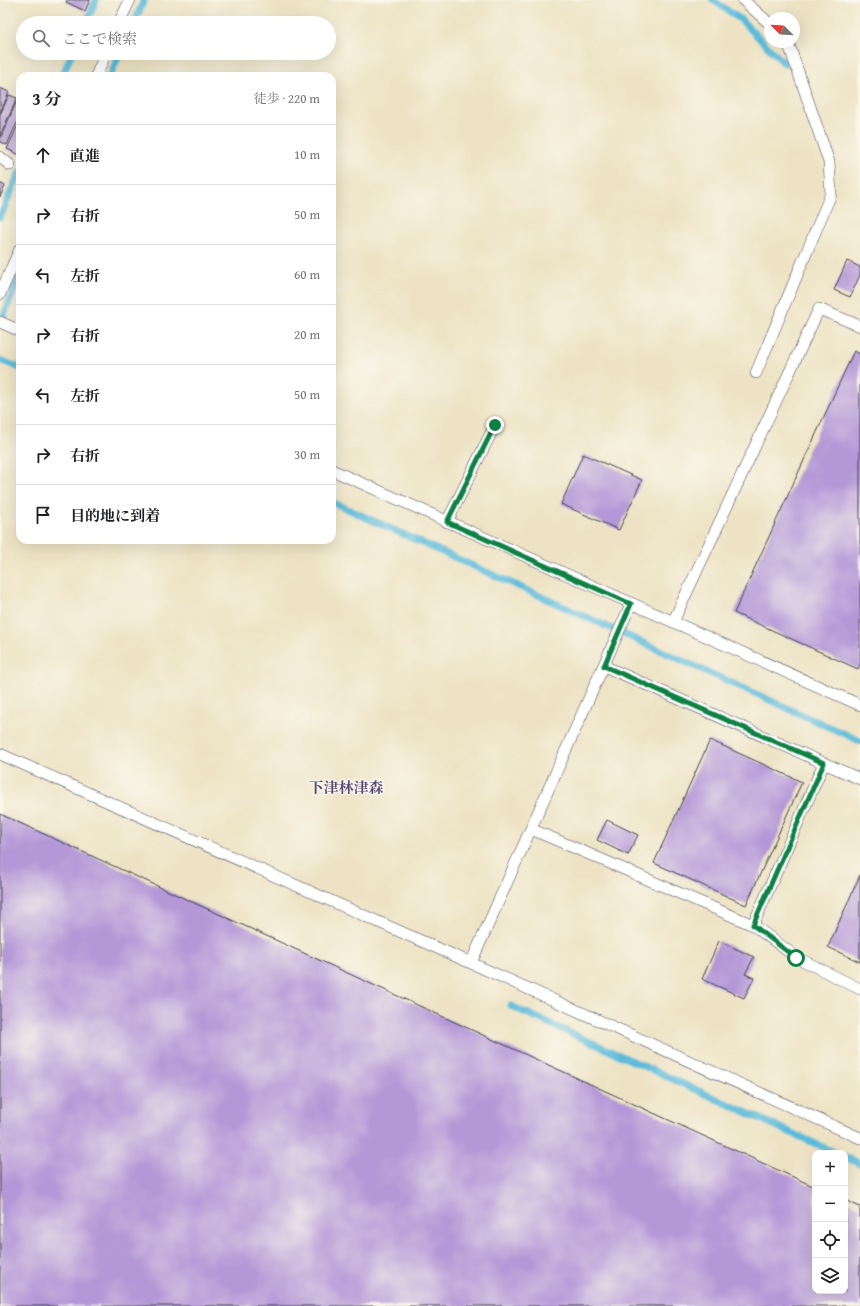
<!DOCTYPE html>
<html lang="ja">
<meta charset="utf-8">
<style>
:root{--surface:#fff;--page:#f6f6f6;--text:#202124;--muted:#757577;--line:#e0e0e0}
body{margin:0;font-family:"Gentium Book Plus","Noto Serif JP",serif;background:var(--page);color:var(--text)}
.controls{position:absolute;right:12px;bottom:12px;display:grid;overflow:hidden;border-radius:8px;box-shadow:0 4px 16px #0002}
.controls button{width:36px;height:36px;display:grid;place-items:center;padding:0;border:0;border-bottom:1px solid var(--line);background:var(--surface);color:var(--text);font:20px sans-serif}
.compass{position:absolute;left:764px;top:12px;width:36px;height:36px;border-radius:50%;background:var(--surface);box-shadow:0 4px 16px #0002;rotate:294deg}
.stop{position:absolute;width:12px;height:12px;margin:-9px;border:3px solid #0b8043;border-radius:50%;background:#fff}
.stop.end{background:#0b8043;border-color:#fff;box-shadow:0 1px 4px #0008}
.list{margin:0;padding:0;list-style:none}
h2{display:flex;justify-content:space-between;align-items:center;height:52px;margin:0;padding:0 16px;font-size:17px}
h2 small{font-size:13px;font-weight:400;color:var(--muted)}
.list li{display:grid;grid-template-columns:26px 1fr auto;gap:12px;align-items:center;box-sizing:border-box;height:60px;padding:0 16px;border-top:1px solid var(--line)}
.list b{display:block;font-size:15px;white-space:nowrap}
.list em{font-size:13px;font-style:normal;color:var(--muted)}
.icon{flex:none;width:22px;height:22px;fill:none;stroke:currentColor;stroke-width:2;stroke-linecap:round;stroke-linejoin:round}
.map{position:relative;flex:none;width:860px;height:1306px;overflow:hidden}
.search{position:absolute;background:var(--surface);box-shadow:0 4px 16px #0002;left:16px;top:16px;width:320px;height:44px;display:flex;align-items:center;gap:10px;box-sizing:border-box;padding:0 14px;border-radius:22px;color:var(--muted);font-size:15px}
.panel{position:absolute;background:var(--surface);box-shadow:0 4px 16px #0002;left:16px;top:72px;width:320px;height:472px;border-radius:12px}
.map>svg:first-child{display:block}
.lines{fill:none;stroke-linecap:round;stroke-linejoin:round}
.stream{stroke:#5cbbda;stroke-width:7}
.building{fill:#b397d7}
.lane-casing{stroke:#403f50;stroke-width:12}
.lane{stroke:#fff;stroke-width:11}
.route{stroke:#0b8043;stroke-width:5}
.labels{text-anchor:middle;stroke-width:3;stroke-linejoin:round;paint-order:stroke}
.neighbourhood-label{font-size:15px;font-weight:bold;fill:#554b72;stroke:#fbf7ec}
</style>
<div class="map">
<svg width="860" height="1306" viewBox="0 0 860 1306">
<rect width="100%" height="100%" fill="#fbf7ec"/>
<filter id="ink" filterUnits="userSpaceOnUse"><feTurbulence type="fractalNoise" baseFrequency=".025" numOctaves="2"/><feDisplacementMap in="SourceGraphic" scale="8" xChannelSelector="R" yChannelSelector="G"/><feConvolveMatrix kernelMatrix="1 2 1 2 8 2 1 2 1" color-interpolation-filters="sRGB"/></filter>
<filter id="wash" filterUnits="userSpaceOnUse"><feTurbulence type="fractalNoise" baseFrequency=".012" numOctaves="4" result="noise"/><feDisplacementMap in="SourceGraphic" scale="16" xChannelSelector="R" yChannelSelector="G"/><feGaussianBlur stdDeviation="0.9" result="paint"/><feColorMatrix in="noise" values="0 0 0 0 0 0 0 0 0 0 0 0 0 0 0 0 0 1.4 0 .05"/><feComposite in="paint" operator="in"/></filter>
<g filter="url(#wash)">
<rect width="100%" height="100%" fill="#ede3c4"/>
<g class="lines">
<path class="stream" d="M713,0l27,19 45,45
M86,23l10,-23
M134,23l10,-23
M62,76l10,-23
M110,76l10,-23
M0,217l20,-46
M0,325l20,-50
M0,360l20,8
M332,502l528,239
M511,1006l325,147
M845,1157l15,7"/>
</g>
<g id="blocks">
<path class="building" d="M67,0h23l-5,11 -19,-9z
M0,88l9,4 -9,21z
M9,95l8,3 -17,38v-21z
M17,101l3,1v14l-13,29 -7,-3v-3z
M20,121v34l-13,-6z
M0,183l5,3 -5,11z
M847,261l13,6v8l-10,22 -16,-7z
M854,351l6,3v310l-2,5 -124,-56z
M583,454l59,26 -23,50 -58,-26z
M710,740l92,42 -56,123 -92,-42z
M0,814l815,373v104h30v-91l15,7v99h-860z
M607,820l31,15 -10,20 -31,-15z
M860,875v87l-32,-15z
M719,941l35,16 -9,17 9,4 -10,20 -42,-19z"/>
</g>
</g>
<g filter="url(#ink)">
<use href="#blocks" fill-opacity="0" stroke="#403f50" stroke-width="1"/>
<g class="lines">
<g class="lane-casing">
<path id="lane" d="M743,0l27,24
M119,23l11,-23
M96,76l10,-23
M0,157l10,8
M0,294l20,-45
M0,322l20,9
M756,373l75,-179 -2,-32 -41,-120
M332,470l528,235
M447,522l48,-97
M673,622l146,-313 41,17
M604,666l256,113
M0,754l471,209 389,175
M531,829l222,96 43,32 64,32
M753,925l71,-162
M471,963l160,-359"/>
</g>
<use href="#lane" class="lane"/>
</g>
</g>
<g class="lines" filter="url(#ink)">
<path class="route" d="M495,425l-48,97 184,82 -27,62 220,97 -71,162 43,33"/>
</g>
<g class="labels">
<g class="neighbourhood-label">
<text x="346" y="793">下津林津森</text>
</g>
</g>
</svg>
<div class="controls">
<button>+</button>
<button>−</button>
<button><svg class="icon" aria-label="locate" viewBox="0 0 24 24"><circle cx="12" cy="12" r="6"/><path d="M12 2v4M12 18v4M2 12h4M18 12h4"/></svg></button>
<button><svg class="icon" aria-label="layers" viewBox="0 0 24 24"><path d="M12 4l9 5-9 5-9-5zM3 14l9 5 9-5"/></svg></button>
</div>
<svg class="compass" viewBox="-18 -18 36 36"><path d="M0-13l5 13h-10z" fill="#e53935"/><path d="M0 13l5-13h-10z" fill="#757577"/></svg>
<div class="stop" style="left:796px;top:958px"></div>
<div class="stop end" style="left:495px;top:425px"></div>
<div class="search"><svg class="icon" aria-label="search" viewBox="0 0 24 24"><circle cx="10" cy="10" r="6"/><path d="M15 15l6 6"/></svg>ここで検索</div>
<section class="panel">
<h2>3 分<small>徒歩 · 220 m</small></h2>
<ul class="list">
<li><svg class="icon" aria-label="ahead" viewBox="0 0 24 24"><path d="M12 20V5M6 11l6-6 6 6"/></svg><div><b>直進</b></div><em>10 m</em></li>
<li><svg class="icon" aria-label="right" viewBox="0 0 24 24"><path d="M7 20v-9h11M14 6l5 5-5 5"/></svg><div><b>右折</b></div><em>50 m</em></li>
<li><svg class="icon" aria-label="left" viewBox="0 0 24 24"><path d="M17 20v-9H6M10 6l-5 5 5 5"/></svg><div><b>左折</b></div><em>60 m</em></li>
<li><svg class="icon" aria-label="right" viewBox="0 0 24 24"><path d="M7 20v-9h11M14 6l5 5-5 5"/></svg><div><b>右折</b></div><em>20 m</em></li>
<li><svg class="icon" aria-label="left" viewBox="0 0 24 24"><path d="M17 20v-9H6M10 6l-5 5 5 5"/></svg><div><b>左折</b></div><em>50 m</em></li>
<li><svg class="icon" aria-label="right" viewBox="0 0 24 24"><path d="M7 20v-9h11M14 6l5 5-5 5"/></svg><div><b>右折</b></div><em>30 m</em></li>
<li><svg class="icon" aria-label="arrive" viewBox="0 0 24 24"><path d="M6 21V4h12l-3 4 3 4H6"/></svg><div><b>目的地に到着</b></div></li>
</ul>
</section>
</div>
